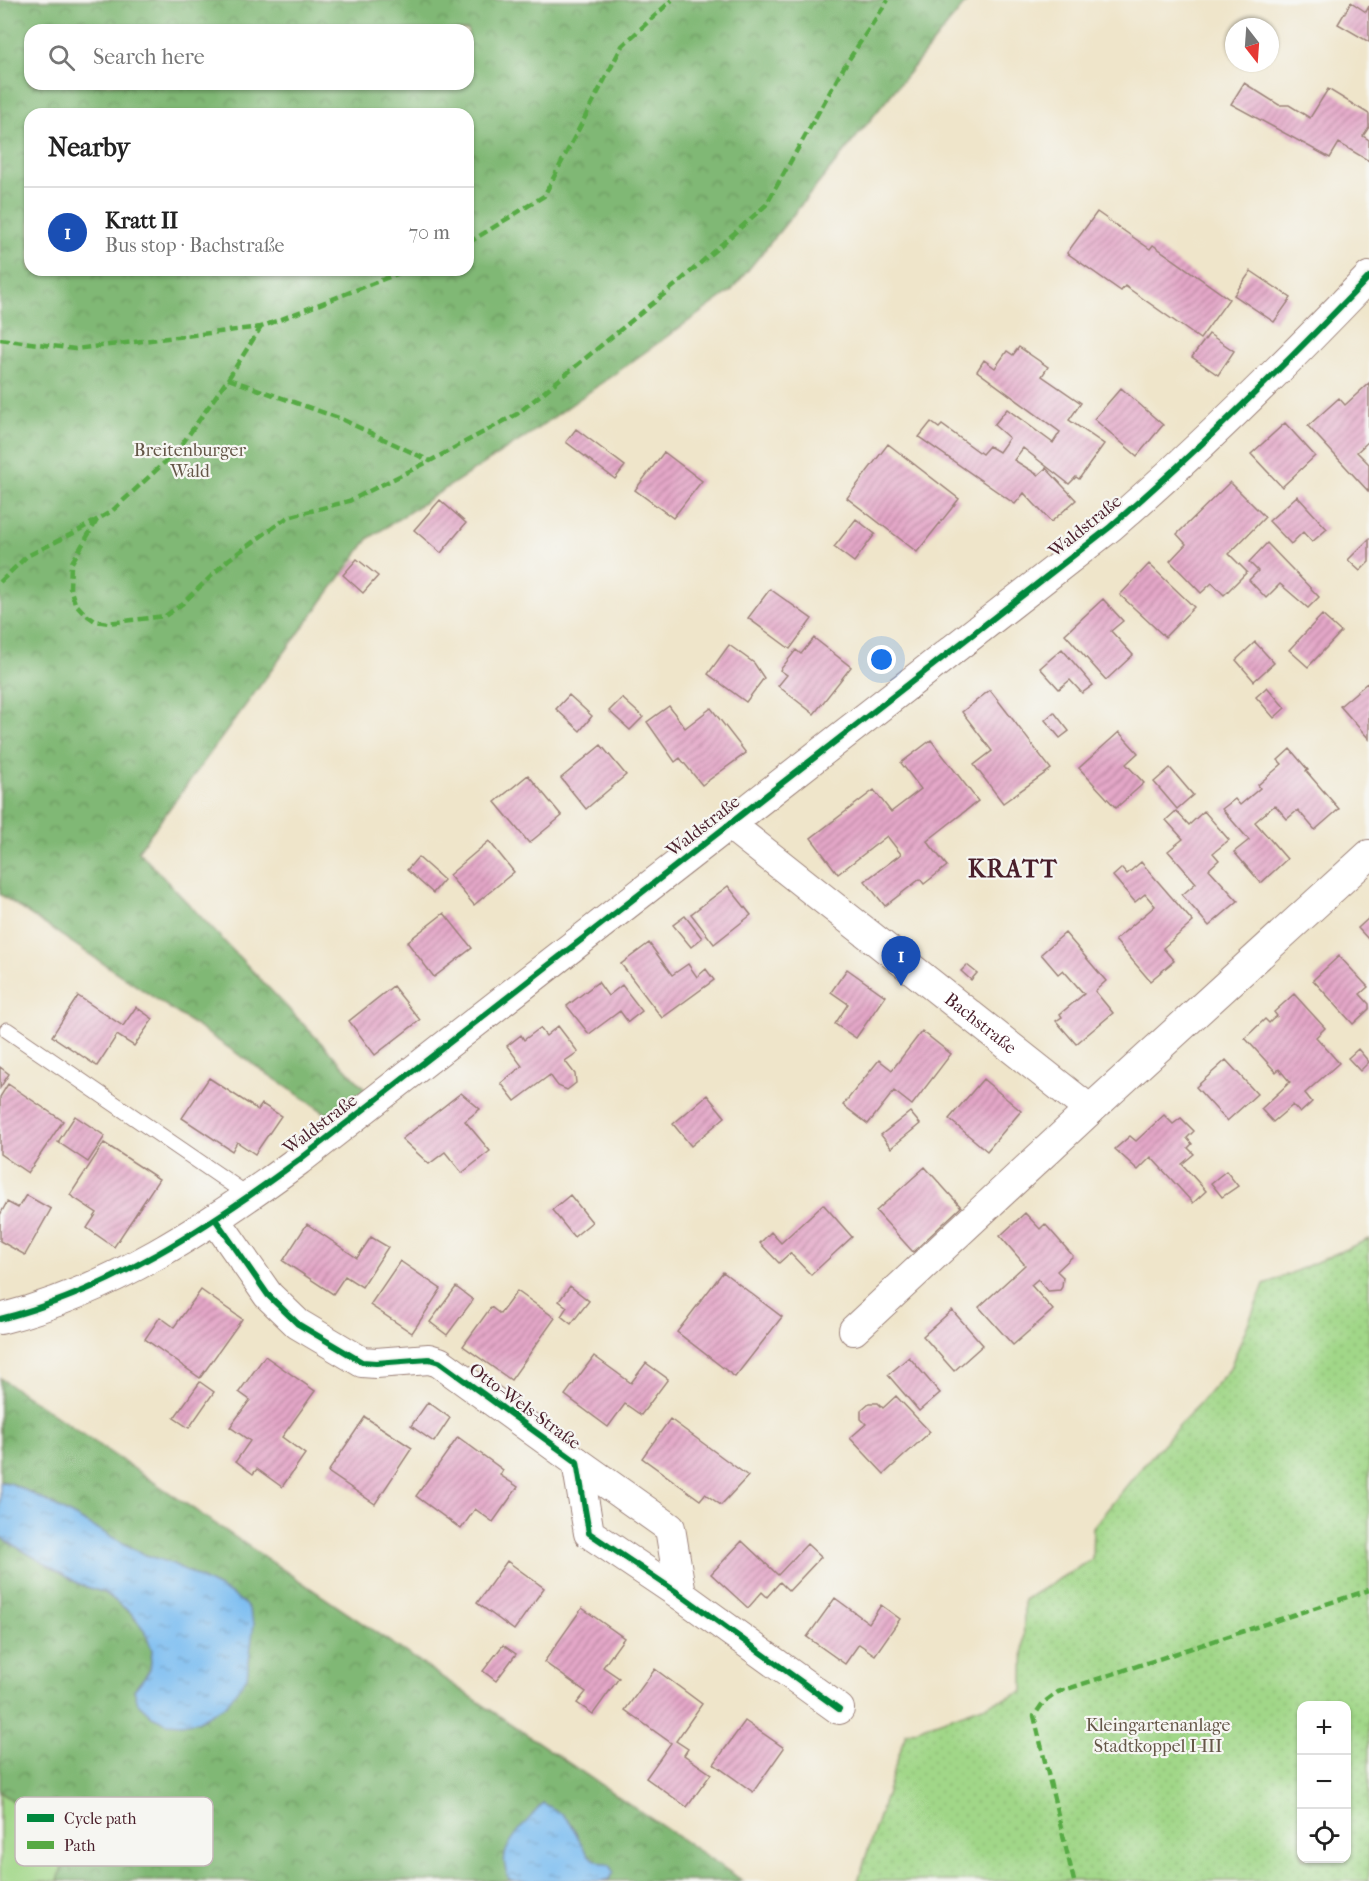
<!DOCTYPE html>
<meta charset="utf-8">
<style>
:root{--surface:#fff;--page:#f2f2f2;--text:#222;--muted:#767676;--line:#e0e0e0;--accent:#b45309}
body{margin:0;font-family:"IM FELL French Canon",serif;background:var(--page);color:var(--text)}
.controls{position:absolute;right:18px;bottom:18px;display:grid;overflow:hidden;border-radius:12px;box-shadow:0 2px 4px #0004}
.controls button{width:54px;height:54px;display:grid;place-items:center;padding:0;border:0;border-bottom:2px solid var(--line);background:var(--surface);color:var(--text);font:30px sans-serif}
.compass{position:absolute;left:1225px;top:18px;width:54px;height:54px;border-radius:50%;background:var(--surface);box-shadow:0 2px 4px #0004;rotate:163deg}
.you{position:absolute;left:882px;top:660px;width:21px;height:21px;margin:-15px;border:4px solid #fff;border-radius:50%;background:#1a73e8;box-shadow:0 0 0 9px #1a73e833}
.badge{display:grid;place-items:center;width:39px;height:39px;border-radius:50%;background:var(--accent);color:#fff;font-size:20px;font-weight:700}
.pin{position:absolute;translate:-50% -50px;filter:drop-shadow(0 2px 3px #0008)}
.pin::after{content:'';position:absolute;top:32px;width:21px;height:18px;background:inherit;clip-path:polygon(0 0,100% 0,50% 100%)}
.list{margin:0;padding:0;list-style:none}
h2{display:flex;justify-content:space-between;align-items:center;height:78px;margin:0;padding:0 24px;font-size:26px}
h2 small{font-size:20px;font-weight:400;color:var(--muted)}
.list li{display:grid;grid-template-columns:39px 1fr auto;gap:18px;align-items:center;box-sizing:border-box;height:90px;padding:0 24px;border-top:2px solid var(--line)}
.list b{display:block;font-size:22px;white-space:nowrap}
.list p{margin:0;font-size:20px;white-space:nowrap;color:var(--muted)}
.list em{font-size:20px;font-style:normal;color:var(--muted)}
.icon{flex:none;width:33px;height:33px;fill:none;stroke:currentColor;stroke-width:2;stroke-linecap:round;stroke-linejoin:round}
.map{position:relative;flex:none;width:1369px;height:1881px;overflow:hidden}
.search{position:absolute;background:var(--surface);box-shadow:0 2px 4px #0004;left:24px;top:24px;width:450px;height:66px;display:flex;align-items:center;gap:15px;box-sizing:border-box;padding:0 21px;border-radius:18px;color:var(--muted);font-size:22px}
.panel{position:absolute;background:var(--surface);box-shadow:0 2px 4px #0004;left:24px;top:108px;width:450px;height:168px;border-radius:18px}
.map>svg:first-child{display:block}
.grass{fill:#a1d788;stroke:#767b5a;stroke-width:1.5}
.forest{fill:url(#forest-crowns);stroke:#656c50;stroke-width:1.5;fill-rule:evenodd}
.garden{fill:url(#garden-dots);stroke:#767b5a;stroke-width:1.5;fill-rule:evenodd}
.water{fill:url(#water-ripples);stroke:#636e8e;stroke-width:1.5}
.building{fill:url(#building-hatch)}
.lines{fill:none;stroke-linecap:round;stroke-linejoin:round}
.service-casing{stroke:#9c827a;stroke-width:17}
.minor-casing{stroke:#9c827a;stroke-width:32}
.service{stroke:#fff;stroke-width:15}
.minor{stroke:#fff;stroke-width:30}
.quiet{stroke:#57aa44;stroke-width:4.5;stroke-dasharray:9 4.5;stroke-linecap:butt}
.cycleway-casing{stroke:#f6f6f2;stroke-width:10}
.cycleway{stroke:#00873e;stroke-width:6}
.labels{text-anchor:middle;stroke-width:4.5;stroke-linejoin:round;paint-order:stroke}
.park-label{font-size:18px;fill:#645647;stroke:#f6f6f2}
.street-label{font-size:18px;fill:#4a1f2b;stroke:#f6f6f2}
.district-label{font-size:24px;font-weight:bold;letter-spacing:1.5px;fill:#4a1f2b;stroke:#f6f6f2}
.key{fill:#f6f6f2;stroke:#c2b6b6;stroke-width:1.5}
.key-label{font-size:16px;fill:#4a1f2b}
</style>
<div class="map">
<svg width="1369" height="1881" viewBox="0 0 1369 1881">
<defs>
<pattern id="forest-crowns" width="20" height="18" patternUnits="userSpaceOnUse" patternTransform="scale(1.5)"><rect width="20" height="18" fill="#80b874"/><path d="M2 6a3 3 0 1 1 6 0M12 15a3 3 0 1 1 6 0" fill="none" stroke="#6b955f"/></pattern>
<pattern id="garden-dots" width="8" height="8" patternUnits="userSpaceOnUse" patternTransform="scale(1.5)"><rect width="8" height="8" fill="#a1d788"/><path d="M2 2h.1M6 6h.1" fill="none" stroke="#8cb876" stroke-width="1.8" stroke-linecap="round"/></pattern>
<pattern id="water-ripples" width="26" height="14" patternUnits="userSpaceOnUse" patternTransform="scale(1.5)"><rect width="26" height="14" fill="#7cbdf1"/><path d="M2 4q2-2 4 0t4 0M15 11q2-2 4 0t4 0" fill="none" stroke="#6899c3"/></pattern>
<pattern id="building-hatch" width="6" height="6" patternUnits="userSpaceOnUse" patternTransform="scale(1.5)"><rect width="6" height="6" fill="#e4a7c8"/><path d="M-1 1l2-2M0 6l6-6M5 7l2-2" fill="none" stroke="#bb87a3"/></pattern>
</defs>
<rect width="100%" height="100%" fill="#f6f6f2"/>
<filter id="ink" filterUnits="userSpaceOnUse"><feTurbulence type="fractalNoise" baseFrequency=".0167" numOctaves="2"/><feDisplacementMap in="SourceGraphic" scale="12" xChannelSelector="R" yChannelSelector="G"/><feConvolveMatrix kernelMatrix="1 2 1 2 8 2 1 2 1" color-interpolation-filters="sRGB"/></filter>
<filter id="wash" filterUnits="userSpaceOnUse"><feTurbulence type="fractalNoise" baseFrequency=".008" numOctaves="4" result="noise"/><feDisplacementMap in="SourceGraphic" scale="24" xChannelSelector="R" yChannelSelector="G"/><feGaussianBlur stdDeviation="1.35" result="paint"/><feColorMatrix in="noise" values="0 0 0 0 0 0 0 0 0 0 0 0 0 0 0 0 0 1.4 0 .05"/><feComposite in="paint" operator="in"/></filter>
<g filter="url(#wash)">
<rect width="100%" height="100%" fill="#efe5ca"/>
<path class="grass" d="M0,1791l69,51 -11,39h-58z"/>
<path class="forest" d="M0,0h968l-237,291 -201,143 -161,104 -231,313 228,239 -36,26 -330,-222zM30,30h438v54h-438zM30,114h438v156h-438z
M0,1378l743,503h-141l7,-2 -28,-33 -9,-21 -15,-14 -14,-8 -32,39 -6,13 4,24 5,2h-456l11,-39 -69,-51v-254l81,48 24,8 25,20 15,18 7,19 -2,20 -16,20 115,-27 1,-20 -17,-48 -60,-31 -30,-10 -112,-61 -21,-10 -10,-2z"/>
<path class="garden" d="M1369,1239v642h-511l48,-148 117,-41 1,-92 68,-41 1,-32 49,-60 87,-97 35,-85zM1302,1706h44v152h-44z"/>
<path class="water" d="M0,1482l10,1 21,10 112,61 30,10 60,31 15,12 6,16 -7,54 -21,28 -27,16 -18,3 -14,-1 -15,-7 -14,-13 -4,-13 16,-20 2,-20 -7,-19 -14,-18 -26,-20 -24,-8 -81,-48z
M543,1803c11,6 23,12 29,23 14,22 9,31 37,39l5,8 -5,6 -7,2h-88l-5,-2c-3,-7 -6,-16 -4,-24 3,-16 27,-39 38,-52z"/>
<g id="blocks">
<path class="building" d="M1351,2l15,10 3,-6v36l-31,-18z
M1244,83l35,22h10l21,13 18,-29 41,25v13l-6,9 6,4v21l-30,-18 -9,15 -99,-54z
M1097,212l53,37 3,-4 76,54 -29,40 -75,-53 -4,5 -54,-38z
M1251,271l40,27 -17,24 -40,-27z
M1209,334l25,17 -16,24 -26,-18z
M1019,347l29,20 -6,9 39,27 -12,17 35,24 -25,35 -3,-2 -7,7 -46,-36 -9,12 24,15 8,-7 30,32 -25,22 -27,-29 -9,11 -96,-67 12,-15 8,6 3,-3 40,29 7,-8 10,6 10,-14 -15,-13 13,-16 46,34 7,-11 -83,-61 7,-11 11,8 12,-17 6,4z
M1369,383v58l-12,11 12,12v28l-61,-66 31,-28 6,7z
M1121,388l42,37 -26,31 -43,-37z
M1285,423l30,33 -33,31 -31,-33z
M576,429l49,37 -10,13 -49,-37z
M888,444l71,55 -42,53 -70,-54z
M664,452l38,29 -29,37 -38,-28z
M1230,482l35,35 -36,37 18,18 -23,23 -12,-12 -11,10 -31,-32 16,-17 -9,-10z
M1297,496l30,33 -15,13 -9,-10 -12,12 -22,-23z
M440,500l26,23 -25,30 -27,-23z
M856,519l19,15 -21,28 -20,-15z
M1369,539v23l-9,9 -12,-11z
M1267,543l52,54 -11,11 -28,-24 -14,14 -17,-18 9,-9 -9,-9z
M357,559l21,17 -15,17 -20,-18z
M1149,564l45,43 -29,30 -45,-42z
M770,589l42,30 -22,30 -42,-31z
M1103,599l20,22 -12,10 22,24 -27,25 -41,-46z
M1322,615l19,17 -33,35 -19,-17z
M814,638l37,29 -37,47 -36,-28 9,-11 -7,-5 16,-20 5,4z
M1255,642l19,21 -20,18 -18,-21z
M729,645l25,18 10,15 -18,24 -38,-28z
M1062,649l31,36 -11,8 -12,-13 -11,9 -19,-21z
M1367,683l2,3v53l-29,-33z
M1267,687l18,21 -11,10 -18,-21z
M990,690l61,79 -48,34 -29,-38 18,-14 -30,-39z
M569,695l23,21 -12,15 -24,-22z
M622,698l21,19 -13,13 -21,-19z
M669,706l16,22 26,-20 35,45 -44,32 -22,-27 -5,4 -28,-40z
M1054,712l15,19 -9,7 -15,-18z
M1119,732l19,21 -12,11 18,19 -28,25 -37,-40z
M931,740l47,61 -51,40 20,25 -23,18 -4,-5 -35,27 -20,-25 36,-27 -14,-18 -49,38 -27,-36 63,-48 17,22 30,-23 -20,-26z
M601,745l25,30 -40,34 -25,-31z
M1290,749l18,21 -2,1 33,38 -24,21 -17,-20 -11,9 -12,-14 -20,17 32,37 -26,24 -27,-31 15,-12 -27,-31 13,-10 5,6 20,-17 -2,-3 24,-21 -4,-4z
M1170,768l23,27 -16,14 -23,-27z
M528,775l34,41 -33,27 -34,-41z
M1176,811l13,14 15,-14 25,29 -16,13 6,7 -10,9 29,32 -29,25 -27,-31 14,-12 -28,-32 15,-12 -17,-19z
M489,841l25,31 -40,33 -25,-30z
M418,857l26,23 -11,13 -26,-23z
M1141,862l52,60 -30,26 11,13 -24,20 -35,-41 40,-34 -10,-12 -10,8 -22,-26 9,-8 5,6z
M728,886l23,29 -37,29 -23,-30z
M444,913l28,35 -38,29 -27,-35z
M685,916l17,22 -11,9 -18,-22z
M1369,918v22l-11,-12z
M1065,933l41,48 -11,10 18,22 -37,31 -20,-23 6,-4 -2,-3 24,-20 -21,-24 -5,4 -17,-20z
M649,943l23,32 16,-11 9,13 9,-8 8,11 -52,38 -41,-54z
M1339,956l29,31 -8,7 9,10v5l-16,15 -40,-44z
M967,965l10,8 -6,7 -10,-9z
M847,969l38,27 -29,42 -21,-14 13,-20 -17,-12z
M598,982l10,14 14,-11 20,26 -14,11 -8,-11 -31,23 -22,-28z
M393,986l27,34 -45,35 -26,-34z
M1294,994l31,34 -9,9 23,26 -34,30 7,9 -12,11 -7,-8 -20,17 -12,-13 29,-27 -11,-13 -3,3 -31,-34 20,-19 4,4 3,-3 5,-4 -3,-4z
M78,996l45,30 13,-19 17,12 -19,27 -17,-11 -20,31 -45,-30z
M558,1026l20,26 -13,9 10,13 1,9 -9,7 -9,-4 -8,-11 -35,26 -14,-18 21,-17 -15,-20 14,-11 3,5 16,-12 6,8z
M922,1031l29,23 -39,51 -18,-14 -26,33 -25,-19 36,-45 13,10z
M1358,1049l11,13 -9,9 -12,-13z
M1226,1060l31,34 -30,27 -31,-34z
M0,1067l9,7 -9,14z
M209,1078l49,32 4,-6 19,12 -26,38 -18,-12 -5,9 -50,-33z
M983,1079l38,32 -34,40 -38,-32z
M8,1084l55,37 -35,52 -28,-19v-57z
M461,1093l19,16 -15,12 25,30 -28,22 -17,-21 -16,12 -27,-25z
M707,1095l18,22 -34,29 -18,-22z
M910,1112l10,12 -29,24 -10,-13z
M1164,1115l9,9 8,-6 13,13 -7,7 5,6 -4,4 6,6 -12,10 24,27 -13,12 -42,-46 -13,13 -23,-21 15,-13 6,5z
M75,1116l30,20 -17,26 -30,-20z
M104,1143l55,36 -45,68 -27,-19 10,-15 -27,-18z
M925,1167l36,40 -48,45 -37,-41z
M1226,1171l12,15 -16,11 -11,-14z
M26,1195l25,14 -26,46 -25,-14v-26l7,-13 11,6z
M570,1195l22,27 -18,15 -22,-27z
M823,1204l29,33 -41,38 -21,-22 -11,10 -19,-20 11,-11 10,11z
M1025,1213l15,16 5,-5 28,32 -16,15 6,6 -1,10 -2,3 -12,1 -10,-12 -7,6 22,25 -40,35 -34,-38 46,-42 -25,-29z
M307,1224l50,34 14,-21 17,10 -26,40 -17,-11 -12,18 -50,-33z
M400,1261l41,28 -29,44 -42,-28z
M723,1272l59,45 -47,60 -58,-45z
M570,1286l19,15 -18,23 -10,-8 6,-9 -8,-6z
M456,1287l17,13 -26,35 -17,-13z
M201,1290l41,29 -42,59 -55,-39 15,-22 14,10z
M517,1291l38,27 -44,62 -48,-34 28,-39 9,7z
M952,1310l31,35 -29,26 -31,-35z
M265,1356l50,35 -33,46 23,17 -23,33 -25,-18 -4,5 -17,-13 14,-20 -20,-14 20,-27 -11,-8z
M594,1356l37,27 15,-20 22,16 -27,36 -16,-11 -17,23 -43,-32z
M909,1357l31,36 -21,18 -31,-36z
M200,1382l14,10 -25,36 -15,-10z
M896,1396l34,36 -46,42 -34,-36 16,-14 -5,-5v-9l8,-7h9l5,5z
M428,1402l22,16 -16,24 -23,-16z
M365,1417l47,31 -37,56 -47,-32z
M670,1419l78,57 -27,29 -16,-11 -5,6 -58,-42z
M458,1437l45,33 -3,5 18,12 -25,35 -18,-13 -14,20 -45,-33z
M742,1541l36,34 29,-31 14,13 -32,34 -9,-9 -13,15 -5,-5 -14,16 -37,-34z
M507,1561l37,27 -30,42 -37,-27z
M835,1598l34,25 12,-18 19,14 -25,36 -16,-11 -14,20 -38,-27z
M582,1608l42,30 -21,29 16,11 -26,36 -16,-11 9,-11 -42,-30z
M503,1645l13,9 -20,27 -13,-10z
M655,1669l47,35 -26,37 12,8 -4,6 27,19 -24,33 -41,-29 25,-35 -46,-33z
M745,1721l39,27 -31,44 -39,-28z"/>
</g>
</g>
<g filter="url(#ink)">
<use href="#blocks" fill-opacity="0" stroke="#9c827a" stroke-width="1.5"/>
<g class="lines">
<g class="service-casing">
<path id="service" d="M7,1030l242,166"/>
</g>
<g class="minor-casing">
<g id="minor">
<path id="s1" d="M729,824l361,286"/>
<path d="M215,1219l53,76 30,29 64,38 14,1 53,-4 10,3 138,100 12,71 92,62 158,114"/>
<path d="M0,1319c111,-28 208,-92 299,-159l811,-633c91,-79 176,-163 259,-250"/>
<path d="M854,1330l236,-220 279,-255"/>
<path d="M577,1462l93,66 11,67"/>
</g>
</g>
<use href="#service" class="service"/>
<use href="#minor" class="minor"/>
<path class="quiet" d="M468,243l76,-47 78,-150 50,-46
M0,339l75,10 186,-22 146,-57
M228,379l111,39 91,43 87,-47 162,-132 87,-77 78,-138 44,-67
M97,520l-26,44 -1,24 5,15 10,11 10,7 13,2 57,-7 17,-12 46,-44 60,-43 61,-16 81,-40
M0,582l27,-26 47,-23 38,-22 66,-61 50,-71 33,-52
M1074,1881l-40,-165 9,-13 15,-11 311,-102"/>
<g class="cycleway-casing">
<path id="cycleway" d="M215,1219l53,76 30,29 64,38 14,1 53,-4 10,3 138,100 12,71 92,62 158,114
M0,1319c111,-28 208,-92 299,-159l811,-633c91,-79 176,-163 259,-250"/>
</g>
<use href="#cycleway" class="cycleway"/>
</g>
</g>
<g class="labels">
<g class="park-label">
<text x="190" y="456">Breitenburger<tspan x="190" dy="21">Wald</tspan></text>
<text x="1158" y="1731">Kleingartenanlage<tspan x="1158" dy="21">Stadtkoppel I-III</tspan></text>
</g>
<g class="street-label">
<text transform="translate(1085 526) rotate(-39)" y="6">Waldstraße</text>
<text transform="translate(703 826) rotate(-38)" y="6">Waldstraße</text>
<text dy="6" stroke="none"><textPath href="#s1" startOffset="321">Bachstraße</textPath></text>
<text transform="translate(320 1124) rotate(-37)" y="6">Waldstraße</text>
<text transform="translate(525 1406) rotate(36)" y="6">Otto-Wels-Straße</text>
</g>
<g class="district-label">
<text x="1013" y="877">KRATT</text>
</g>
</g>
<rect x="15" y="1797" width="198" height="69" rx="9" class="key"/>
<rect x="27" y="1814" width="27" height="8" fill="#00873e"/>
<rect x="27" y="1841" width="27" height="8" fill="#57aa44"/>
<g class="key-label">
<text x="64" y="1824">Cycle path</text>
<text x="64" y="1851">Path</text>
</g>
</svg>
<div class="controls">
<button>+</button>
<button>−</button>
<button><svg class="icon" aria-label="locate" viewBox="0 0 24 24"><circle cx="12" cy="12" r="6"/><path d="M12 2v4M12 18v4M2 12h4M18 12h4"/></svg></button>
</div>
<svg class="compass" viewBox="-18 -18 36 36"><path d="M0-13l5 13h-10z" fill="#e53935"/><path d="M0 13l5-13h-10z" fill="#767676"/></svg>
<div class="you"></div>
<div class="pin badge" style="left:901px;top:986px;background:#1a4fb4">1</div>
<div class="search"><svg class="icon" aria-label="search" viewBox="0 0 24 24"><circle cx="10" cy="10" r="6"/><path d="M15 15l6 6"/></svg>Search here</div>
<section class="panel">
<h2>Nearby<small></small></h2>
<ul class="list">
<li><span class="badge" style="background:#1a4fb4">1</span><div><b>Kratt II</b><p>Bus stop · Bachstraße</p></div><em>70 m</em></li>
</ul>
</section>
</div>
